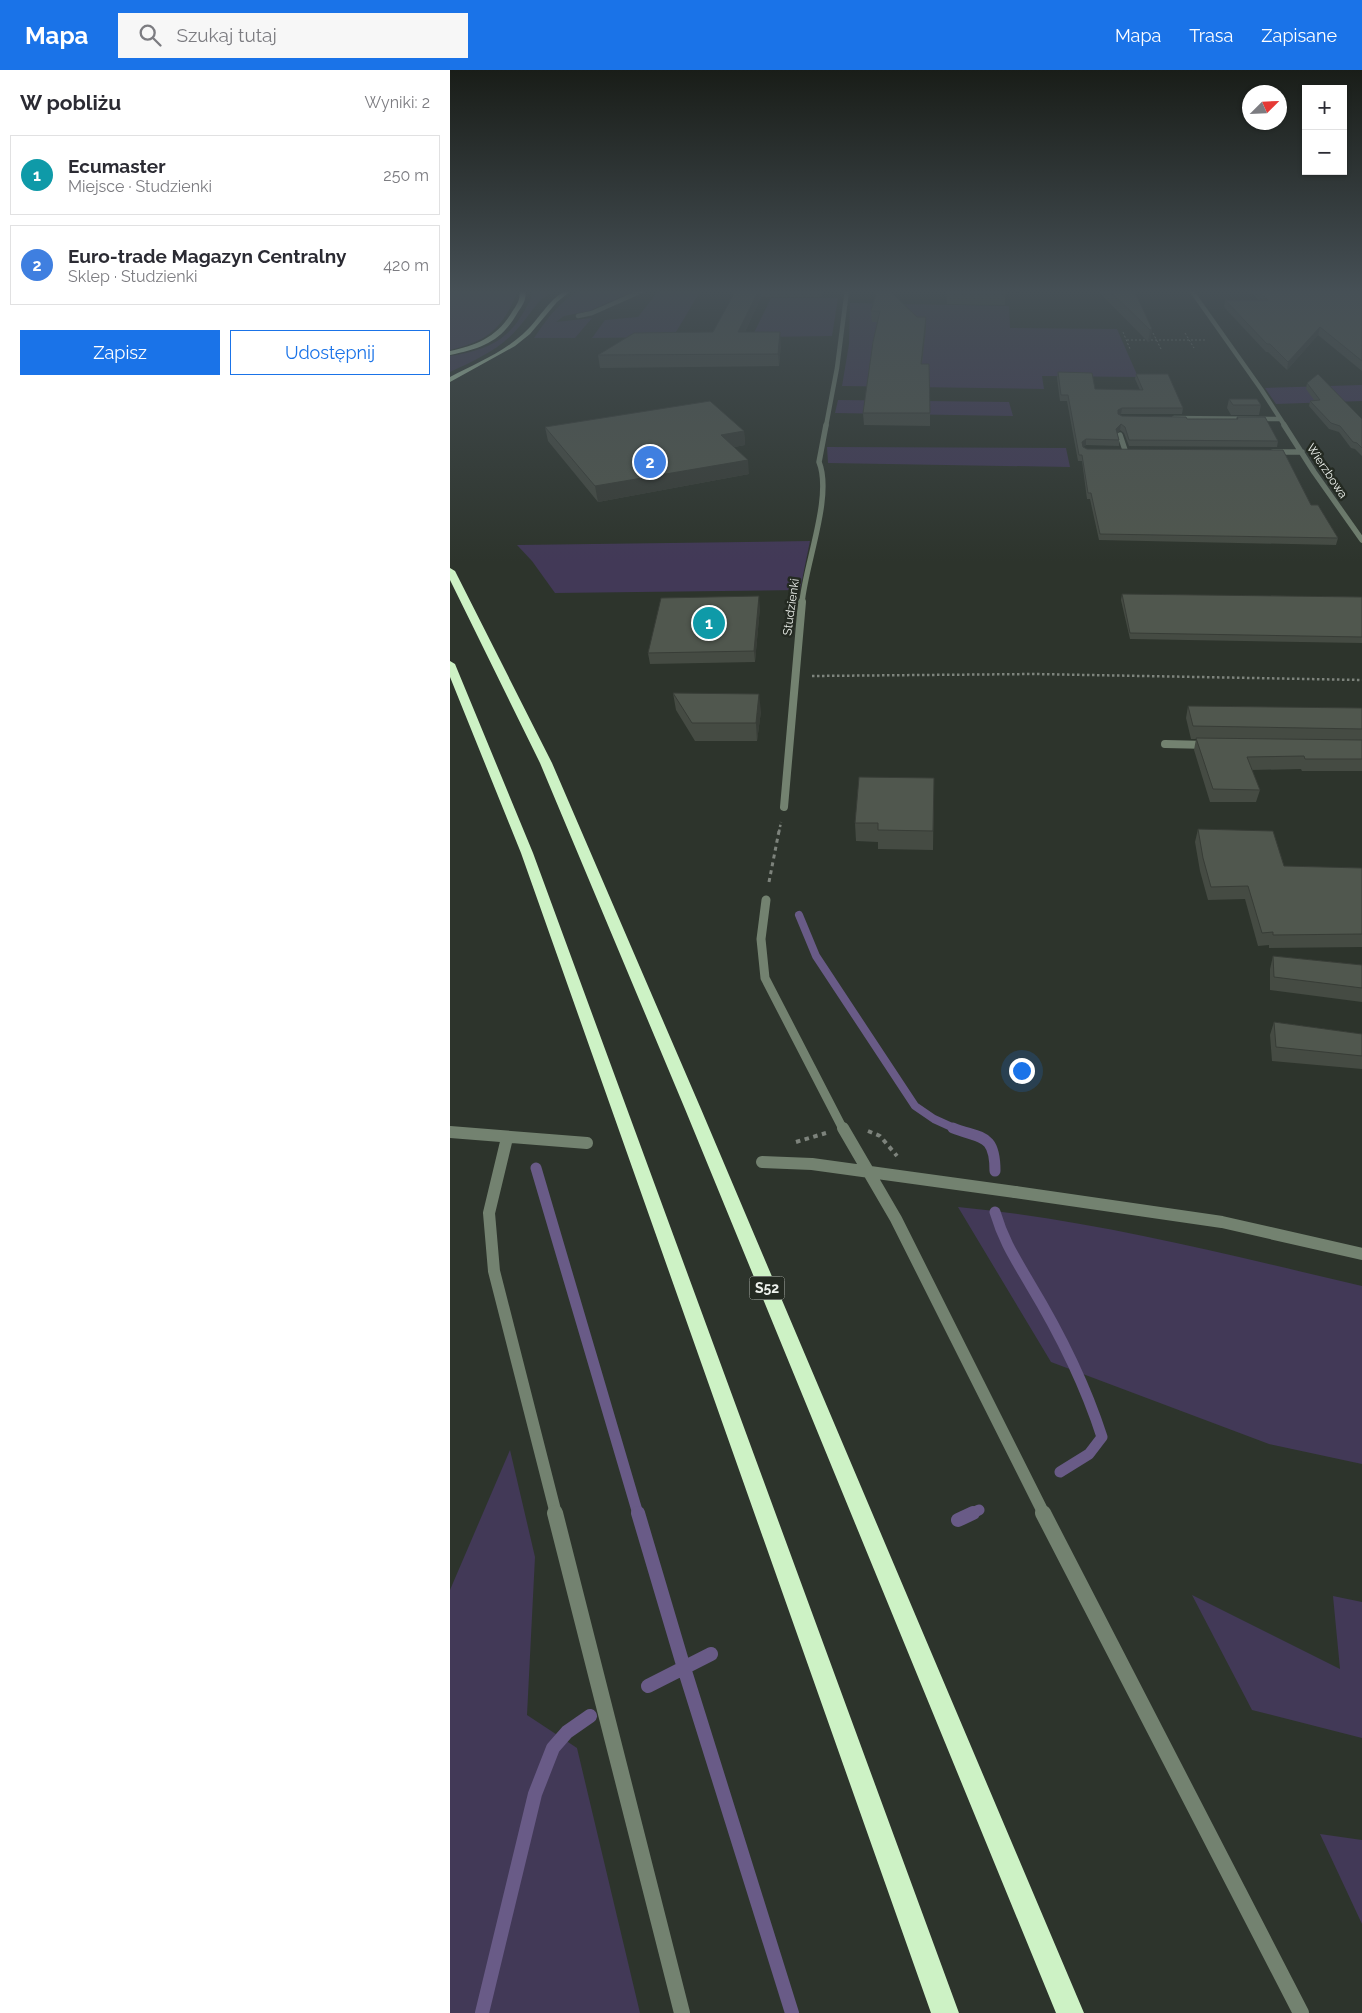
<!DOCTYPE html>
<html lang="pl">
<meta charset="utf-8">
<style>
:root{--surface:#fff;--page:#f7f7f7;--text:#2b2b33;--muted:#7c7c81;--line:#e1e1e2;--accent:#1a73e8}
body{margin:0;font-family:Raleway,sans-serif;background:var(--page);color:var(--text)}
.controls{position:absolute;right:15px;top:15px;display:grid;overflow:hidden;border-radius:0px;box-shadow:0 1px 4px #0004}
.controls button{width:45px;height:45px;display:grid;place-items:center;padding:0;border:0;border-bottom:1px solid var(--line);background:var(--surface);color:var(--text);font:25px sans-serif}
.compass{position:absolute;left:792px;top:15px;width:45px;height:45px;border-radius:50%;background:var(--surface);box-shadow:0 1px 4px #0004;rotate:66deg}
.you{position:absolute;left:571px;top:1000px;width:18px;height:18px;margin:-12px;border:4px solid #fff;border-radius:50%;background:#1a73e8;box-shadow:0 0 0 8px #1a73e833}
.badge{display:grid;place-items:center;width:32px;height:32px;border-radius:50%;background:var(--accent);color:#fff;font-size:16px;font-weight:700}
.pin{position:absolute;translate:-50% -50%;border:2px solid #fff;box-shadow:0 1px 5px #0006}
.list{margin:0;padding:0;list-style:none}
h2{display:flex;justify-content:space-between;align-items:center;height:65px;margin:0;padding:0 20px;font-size:21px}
h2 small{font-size:16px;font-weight:400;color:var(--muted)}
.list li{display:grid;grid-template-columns:32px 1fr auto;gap:15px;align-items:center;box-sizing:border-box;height:80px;margin:0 10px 10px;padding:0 10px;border:1px solid var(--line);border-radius:0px}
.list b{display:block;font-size:19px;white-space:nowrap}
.list p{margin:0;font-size:16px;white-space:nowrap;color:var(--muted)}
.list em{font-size:16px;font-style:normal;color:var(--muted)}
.actions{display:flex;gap:10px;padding:15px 20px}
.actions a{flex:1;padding:11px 0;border:1px solid var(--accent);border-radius:0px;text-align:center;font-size:18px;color:var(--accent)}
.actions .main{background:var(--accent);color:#fff}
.icon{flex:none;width:28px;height:28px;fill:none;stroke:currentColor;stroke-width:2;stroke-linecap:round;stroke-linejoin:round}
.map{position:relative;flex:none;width:912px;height:1943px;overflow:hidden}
header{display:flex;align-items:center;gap:30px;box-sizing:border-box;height:70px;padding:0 25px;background:var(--accent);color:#fff}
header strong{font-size:24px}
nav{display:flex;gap:28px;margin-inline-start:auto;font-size:18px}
.search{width:350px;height:45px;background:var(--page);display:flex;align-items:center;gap:12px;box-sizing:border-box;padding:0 18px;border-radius:0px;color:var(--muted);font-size:19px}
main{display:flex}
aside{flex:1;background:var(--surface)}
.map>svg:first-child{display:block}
.green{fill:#423957}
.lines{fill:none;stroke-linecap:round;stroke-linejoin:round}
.stream-far2{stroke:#695b87;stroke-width:8}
.stream-far1{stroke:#695b87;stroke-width:11}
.stream{stroke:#695b87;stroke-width:14}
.path-far3{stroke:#7d837c;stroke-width:1;stroke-dasharray:2 2;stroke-linecap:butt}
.path-far2{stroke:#7d837c;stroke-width:2.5;stroke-dasharray:2.5 2.5;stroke-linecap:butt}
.path-far1{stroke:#7d837c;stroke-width:3;stroke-dasharray:4 4;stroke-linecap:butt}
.path{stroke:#7d837c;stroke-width:4;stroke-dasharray:4.5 4.5;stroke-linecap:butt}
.lane-far4{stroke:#738270;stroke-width:5.5}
.lane-far3{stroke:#738270;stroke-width:8}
.lane-far2{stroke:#738270;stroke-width:9}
.lane-far1{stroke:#738270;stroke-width:12}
.lane{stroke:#738270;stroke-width:16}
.street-far3{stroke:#738270;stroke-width:4.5}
.street-far2{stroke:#738270;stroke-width:5.5}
.street-far1{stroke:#738270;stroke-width:8}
.street{stroke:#738270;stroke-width:12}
.highway{fill:#cdf2c5;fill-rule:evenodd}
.wall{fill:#454b43}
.shaded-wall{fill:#383d37}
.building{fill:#50574e;stroke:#383d37}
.labels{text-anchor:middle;stroke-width:5;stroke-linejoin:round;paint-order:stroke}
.far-street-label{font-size:12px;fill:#eef2ed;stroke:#242a22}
.shield{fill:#242a22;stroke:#b1b6b0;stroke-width:1}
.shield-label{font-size:14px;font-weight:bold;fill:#eef2ed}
</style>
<header>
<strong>Mapa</strong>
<div class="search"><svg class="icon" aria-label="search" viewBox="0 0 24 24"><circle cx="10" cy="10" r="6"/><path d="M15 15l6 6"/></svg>Szukaj tutaj</div>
<nav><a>Mapa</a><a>Trasa</a><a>Zapisane</a></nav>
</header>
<main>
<aside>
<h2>W pobliżu<small>Wyniki: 2</small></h2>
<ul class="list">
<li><span class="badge" style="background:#0f9aa8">1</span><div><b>Ecumaster</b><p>Miejsce · Studzienki</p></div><em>250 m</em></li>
<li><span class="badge" style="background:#3f7fe0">2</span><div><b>Euro-trade Magazyn Centralny</b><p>Sklep · Studzienki</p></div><em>420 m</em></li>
</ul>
<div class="actions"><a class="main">Zapisz</a><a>Udostępnij</a></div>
</aside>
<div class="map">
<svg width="912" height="1943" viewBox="0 0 912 1943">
<rect width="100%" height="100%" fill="#2d342c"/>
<path class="green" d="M0,220h64l3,3c-15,36 -29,48 -67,57z
M80,220h25c-19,10 -23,23 -37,38 -17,21 -44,33 -68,44v-16c44,-7 63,-19 82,-60z
M132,220h54l-47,21 -25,5 -8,6 36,-4 -17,20h-41c13,-19 26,-38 48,-48z
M209,220h42l-28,47 -81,1 13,-18 33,-3z
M321,228h67l-6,38 -80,1z
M400,233l159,3 1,22 107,1 21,48 -96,-1 2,13 -202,-3 7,-42z
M912,315v16l-86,3 -11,-16z
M388,330l171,2 4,14 -178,-3z
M377,377l239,1 4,19 -242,-4z
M360,471l-10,49 -245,3 -23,-32 -15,-16z
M508,1137c136,13 271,48 404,79v178l-93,-20 -218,-82z
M60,1380l25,107 -8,158 50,33 63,265h-190v-423z
M742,1525l148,74 -7,-73 29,6v136l-110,-28z
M870,1764l42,6v84z"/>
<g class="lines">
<path class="stream-far2" d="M349,845l17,41 99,150 19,13 22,10"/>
<path class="stream-far1" d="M503,1058c28,11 42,5 42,43
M86,1098l102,346
M545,1142c9,30 20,46 35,72 29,48 55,100 72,153l-13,17 -29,18
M520,1444l9,-4"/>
<path class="stream" d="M188,1443l46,155 108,345
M508,1450l15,-7
M198,1616l63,-32
M32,1943l53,-219 18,-46 14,-16 23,-16"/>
<path class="path-far3" d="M673,262l7,17
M703,263l8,16
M735,263l9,15
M677,270h79"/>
<path class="path-far2" d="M362,606l222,-2 328,6
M329,762l2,-10"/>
<path class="path-far1" d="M319,812l10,-51"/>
<path class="path" d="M418,1061l12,5 17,20
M346,1072l30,-9"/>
<path class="lane-far4" d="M670,365l5,15"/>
<path class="lane-far3" d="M715,674l44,1"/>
<path class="lane-far2" d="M316,830l-5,39 4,39 78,151"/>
<path class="lane-far1" d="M393,1058l53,91 148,295
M0,1062l137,11
M57,1068l-18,75 5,58 62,243
M312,1092l50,2 203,28"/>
<path class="lane" d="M105,1443l127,500
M593,1443l258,500"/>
<path class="street-far3" d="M741,220l70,99 24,37
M128,246l14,-3 52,-23
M724,348l106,1
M376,356l11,-58 10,-78"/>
<path class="street-far2" d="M834,355l30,47 48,68
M823,382h29
M352,533c3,-38 31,-107 17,-141l7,-37"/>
<path class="street-far1" d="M334,737l18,-205"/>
<path class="street" d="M565,1122l207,30 140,32"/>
<path class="highway" d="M69,220h6c2,9 -2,15 -7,22 -17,30 -36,36 -68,43v-4c27,-6 47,-14 62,-39 5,-7 9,-13 7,-22z
M116,220h6l-15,12 -27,32 -15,12 -65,36v-5c25,-13 52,-24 73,-43 16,-14 24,-33 43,-44z
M0,498l5,3 97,192 149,346 383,904h-28l-371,-904 -145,-346 -90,-183z
M0,591l5,3 78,189 426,1160h-28l-410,-1160 -71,-176z"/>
</g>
<path class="wall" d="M286,220h88l-2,7h-61l-16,35 36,12 -2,22 -179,2 -2,-13 115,-23z
M427,220l49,38 -4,36 8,49v13l-66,-1 -1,-12 15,-91h-6l-1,-11z
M496,220h59v15l-58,-1z
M649,220h35l18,39 -2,12 -2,1 -48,-49z
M798,220h114v81l-44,-36 -31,35 -19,-18h-2l-42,-45 1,-7h34z
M608,302l37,17 45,1 -5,-11 1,-5 47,34 -1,6h-61l-2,1 3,1 65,3h49l1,-2 41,24 -1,6 -148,-1 -5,-13 -4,-3 -3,3 2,7v6l-33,-1 -3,2 4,2 224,56 27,33 -2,7 -237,-5 -9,-41h-3l-5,-38h-4l-11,-60h-7l-3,-23z
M857,313l55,36v37l-7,-7 -4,-1 -12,-16 -10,-3 -20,-23 1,-5 4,-1 -8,-11z
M779,329l32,6 -2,10h-28l-4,-7z
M95,357l199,4 1,14 -11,2 15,27 -151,28 -50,-61z
M672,524l240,3v46l-232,-4 -9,-39z
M310,537l-5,55 -105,2 -2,-11z
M223,623l88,18 -4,30h-62l-19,-31z
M738,636l174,2v63h-60l-1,-2 -49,1 8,20 -4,12h-46l-16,-52 2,-11h-5l-5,-21z
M484,708l-1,72 -55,-1v-7l-22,-1 -1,-18z
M748,759l86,37 78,2v79l-93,1v-3l-11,1 -13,-47 -37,1 -8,-29 -5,-29z
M823,886l89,9v37l-92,-12v-21z
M824,952l88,12v35l-90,-8 -2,-26z"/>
<path class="shaded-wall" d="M309,220h2v7l-22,47 -1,-12z
M476,247v11l-6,47 1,-11z
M870,257l-2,8 -31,35 1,-8z
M702,259l-2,12 -2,1 2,-12z
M330,262l1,12 -2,22 -1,-12z
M672,338l-1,6 -4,2 1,-6z
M671,354l-1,6 -5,5 1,-6z
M294,361l1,14 -22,4 -2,-14z
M636,369v6l-4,3v-6z
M298,390l1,14 -151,28 -3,-16z
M309,526l1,11 -5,55 -1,-11z
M309,624l2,17 -4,30 -1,-18z"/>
<path class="building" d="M286,220h23l-21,42h42l-2,22 -180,1 36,-22 79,-1z
M427,220h12l28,27h9l-5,47h8l1,49h-67l10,-71 7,-31h-9z
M497,220h58l1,1z
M659,220h25l18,39 -2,1z
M807,220h105v71l-42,-34 -32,35 -18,-18h-3l-42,-44h43z
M608,302l34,1 3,16 48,1 -7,-16h32l15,34h-61l-4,2v4l4,2 64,1 1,2h51l-1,-2h28l13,24 -149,-1 -4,-13 -4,-3 -5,5 3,11 -33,-1 -4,3 1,5 4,2 196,1 28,55h7l20,33 -238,-4 -9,-41h-3l-6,-38h-3l-11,-60h-7z
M868,304l44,45v29l-5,-5 -4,-1 -13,-16 -9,-3 -21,-22 10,-1 -13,-17z
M779,329h28l4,6h-28z
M260,331l34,30 -23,4 27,25 -153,26 -50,-59z
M672,524l240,3v40l-232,-4z
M309,526l-5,55 -106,2 13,-55z
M223,623l86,1 -3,29h-64z
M738,636l174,2v21l-169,-3z
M746,668l166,2v19h-57l-1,-3 -57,1 13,33 -47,-1z
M409,707l75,1 -1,53 -55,-1v-7h-23z
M748,759l75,2 11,35 78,2v66l-89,1v-3l-11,1 -14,-47 -37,1 -8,-29z
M823,886l89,9v23l-88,-11z
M824,952l88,12v22l-86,-9z"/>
<linearGradient id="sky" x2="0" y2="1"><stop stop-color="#191d18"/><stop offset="0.45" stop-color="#465056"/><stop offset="1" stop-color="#465056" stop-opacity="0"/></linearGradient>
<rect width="912" height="492" fill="url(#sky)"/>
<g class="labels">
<g class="far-street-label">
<text transform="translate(877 401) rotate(56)" y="4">Wierzbowa</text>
<text transform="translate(341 537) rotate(-82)" y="4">Studzienki</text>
</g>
<rect class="shield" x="299.5" y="1206.5" width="35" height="23" rx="4"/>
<g class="shield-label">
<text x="317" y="1223">S52</text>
</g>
</g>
</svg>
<div class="controls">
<button>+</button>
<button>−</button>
</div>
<svg class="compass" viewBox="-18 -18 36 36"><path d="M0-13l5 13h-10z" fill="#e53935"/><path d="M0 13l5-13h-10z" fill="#7c7c81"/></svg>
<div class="you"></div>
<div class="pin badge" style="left:259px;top:553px;background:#0f9aa8">1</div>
<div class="pin badge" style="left:200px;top:392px;background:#3f7fe0">2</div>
</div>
</main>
